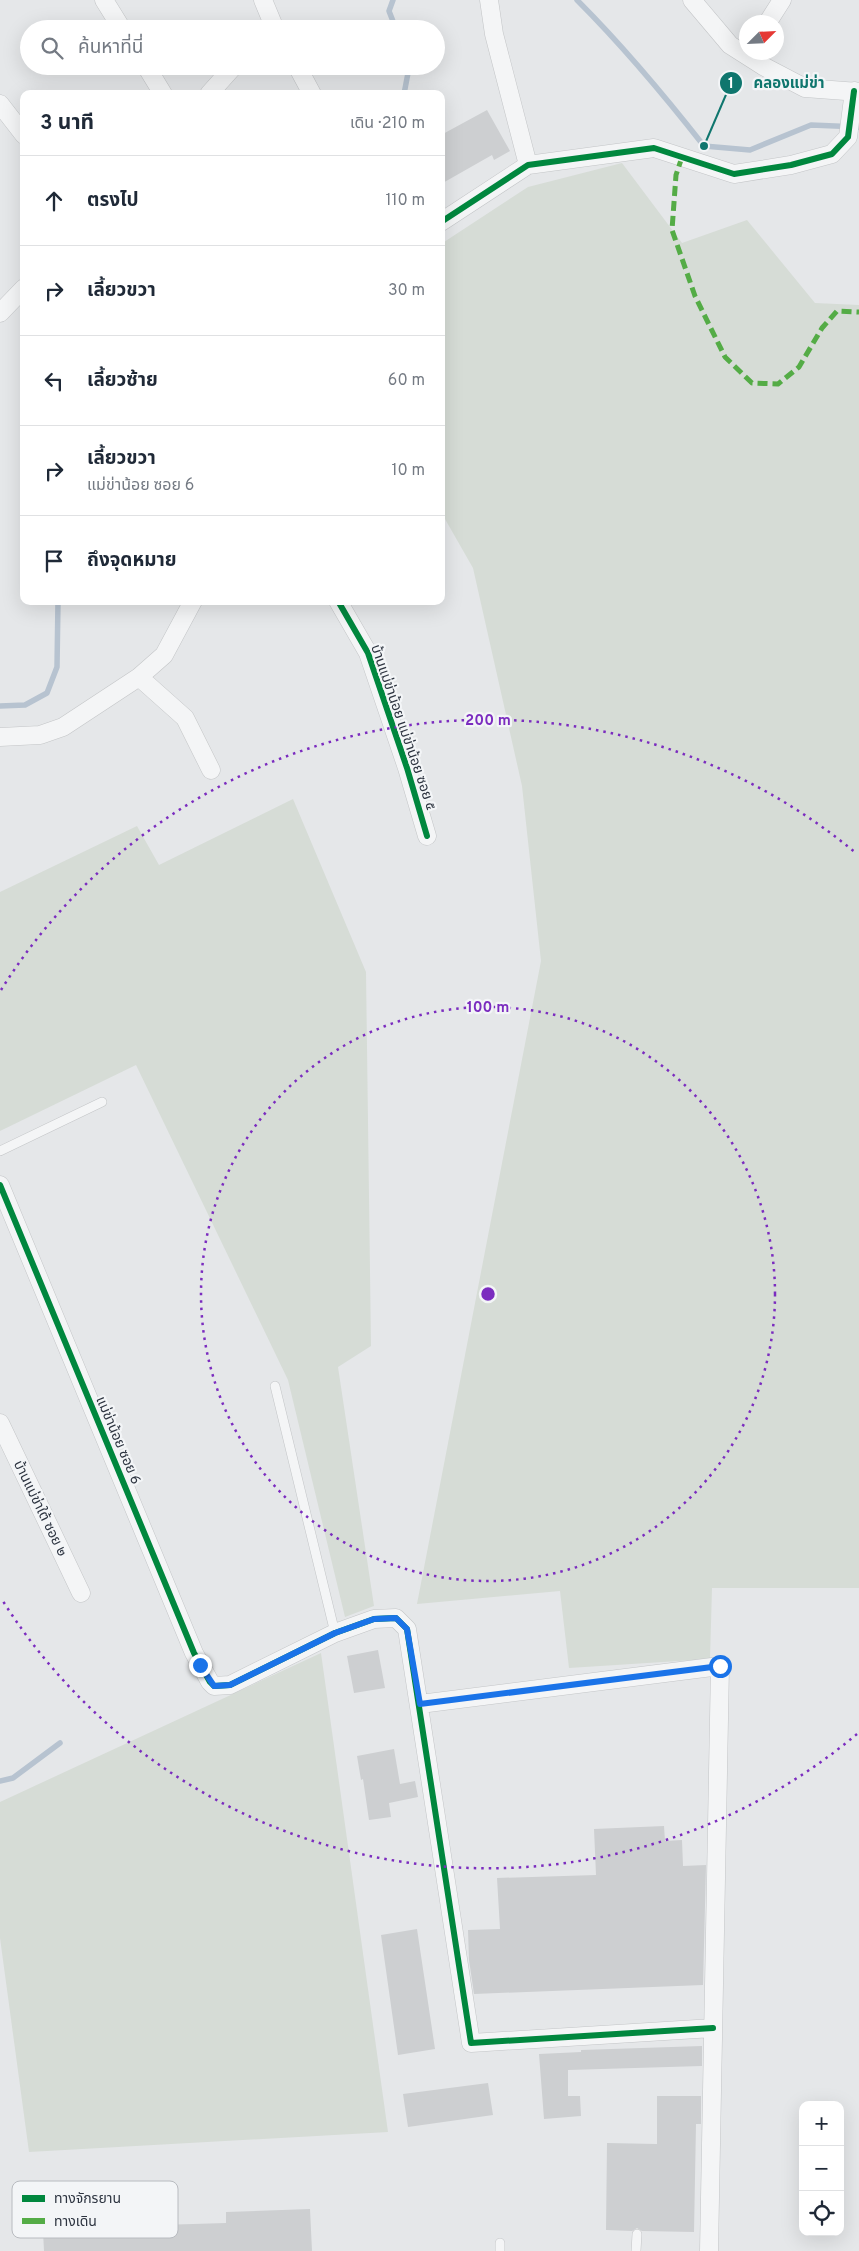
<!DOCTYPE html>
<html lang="th">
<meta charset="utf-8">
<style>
:root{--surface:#fff;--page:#f2f2f3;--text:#1f2937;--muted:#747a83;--line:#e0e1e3}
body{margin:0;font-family:Overpass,"Noto Sans Thai",sans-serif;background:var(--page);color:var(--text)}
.controls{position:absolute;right:15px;bottom:15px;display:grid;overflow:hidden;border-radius:10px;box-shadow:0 5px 20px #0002}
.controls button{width:45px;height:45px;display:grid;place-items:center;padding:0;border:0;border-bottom:1px solid var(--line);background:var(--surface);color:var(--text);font:25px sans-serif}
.compass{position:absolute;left:739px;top:15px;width:45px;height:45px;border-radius:50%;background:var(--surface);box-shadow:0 5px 20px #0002;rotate:66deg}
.stop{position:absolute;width:15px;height:15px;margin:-11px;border:4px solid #1a73e8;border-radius:50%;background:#fff}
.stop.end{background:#1a73e8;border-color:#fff;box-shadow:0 1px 5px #0008}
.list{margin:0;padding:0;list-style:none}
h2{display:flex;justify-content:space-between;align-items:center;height:65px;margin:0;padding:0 20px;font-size:21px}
h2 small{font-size:16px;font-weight:400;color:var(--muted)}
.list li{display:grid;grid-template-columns:32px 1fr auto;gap:15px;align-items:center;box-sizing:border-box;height:90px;padding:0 20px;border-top:1px solid var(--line)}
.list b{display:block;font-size:19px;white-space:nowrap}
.list p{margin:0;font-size:16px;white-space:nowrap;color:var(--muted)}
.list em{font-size:16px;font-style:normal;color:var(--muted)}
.icon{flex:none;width:28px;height:28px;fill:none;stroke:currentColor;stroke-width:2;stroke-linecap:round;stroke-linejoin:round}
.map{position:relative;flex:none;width:859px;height:2251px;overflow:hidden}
.search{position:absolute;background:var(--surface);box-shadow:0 5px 20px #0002;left:20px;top:20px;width:425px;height:55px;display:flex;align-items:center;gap:12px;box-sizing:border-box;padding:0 18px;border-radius:28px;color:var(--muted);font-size:19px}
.panel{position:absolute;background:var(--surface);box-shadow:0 5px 20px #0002;left:20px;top:90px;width:425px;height:515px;border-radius:10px}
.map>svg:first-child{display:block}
.green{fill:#d6dcd6}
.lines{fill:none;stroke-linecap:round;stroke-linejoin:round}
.stream{stroke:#b7c3d0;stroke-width:5.5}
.building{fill:#cdcfd1}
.service-casing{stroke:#c3c5c7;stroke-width:10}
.minor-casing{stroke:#c3c5c7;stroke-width:19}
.service{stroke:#f4f5f6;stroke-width:9}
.minor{stroke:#f4f5f6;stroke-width:18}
.quiet{stroke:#54ac46;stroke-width:5;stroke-dasharray:10 5;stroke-linecap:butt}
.cycleway-casing{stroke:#f3f5f7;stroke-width:9}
.cycleway{stroke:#00873e;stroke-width:6}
.route{stroke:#1a73e8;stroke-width:6}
.ring{fill:none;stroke:#7b2cbf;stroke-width:2.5;stroke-dasharray:2.5 5}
.labels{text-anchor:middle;stroke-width:4.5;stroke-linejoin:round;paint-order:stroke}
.street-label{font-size:14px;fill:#2d3440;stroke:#f3f5f7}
.key{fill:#f3f5f7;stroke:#b8bbc0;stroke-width:1}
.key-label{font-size:14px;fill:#2d3440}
.centre{fill:#7b2cbf;stroke:#f3f5f7;stroke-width:2.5}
.ring-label{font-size:15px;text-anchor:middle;font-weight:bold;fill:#7b2cbf;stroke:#f3f5f7;stroke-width:4.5;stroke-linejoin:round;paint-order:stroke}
.leader{fill:none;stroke:#0f766e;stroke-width:2}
.callout-dot{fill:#0f766e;stroke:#f3f5f7;stroke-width:2}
.mark-label{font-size:15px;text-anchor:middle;font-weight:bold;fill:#fff}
.callout-label{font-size:15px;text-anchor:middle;font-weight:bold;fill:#0f766e;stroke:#f3f5f7;stroke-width:4.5;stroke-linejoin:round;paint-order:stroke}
</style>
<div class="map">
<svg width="859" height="2251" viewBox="0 0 859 2251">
<rect width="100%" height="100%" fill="#e5e7e9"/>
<path class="green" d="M622,163l60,80 65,-23 68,83 44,2v1283h-147l-2,71 -141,9 -9,-77 -143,13 124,-643 -19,-175 -49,-218 -32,-56v-268l87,-57z
M293,799l73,173 5,374 -33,21 36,239 -29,11 -57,-237 -152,-315 -136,66v-239l137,-66 22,39z
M321,1653l67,479 -359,20 -29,-214v-136z"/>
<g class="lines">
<path class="stream" d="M393,0l-4,11 7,18
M577,0c46,46 87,95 127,146l46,4 61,-25 48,2
M404,94l4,-21 -1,-7
M0,706l25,-1 22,-12 10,-26 1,-66
M0,1781l13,-3 47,-35"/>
</g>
<path class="building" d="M487,110l23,41 -16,9 -2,-5 -51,29v-49z
M378,1650l7,38 -31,5 -7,-37z
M394,1749l6,35 15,-3 3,16 -29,6 2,14 -22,3 -6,-41 -2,1 -4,-24z
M664,1826l1,15 17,-1 1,26 23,-1 -3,120 -229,9 -5,-34 -1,-30 32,-1 -3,-51 99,-3 -2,-46z
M417,1929l18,120 -37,6 -17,-120z
M702,2046v20l-134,4v26h12l1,20 -37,3 -5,-65 42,-2v-2z
M488,2083l5,32 -85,12 -5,-33z
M657,2096h44v28h-5l-2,108 -52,-1 -5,-3 -5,3 -26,-1 1,-87 50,1z
M310,2209l2,42h-268l-2,-39 84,-2 1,16 99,-3v-11z"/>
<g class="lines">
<g class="service-casing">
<path id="service" d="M0,1151l102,-49
M275,1386l60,247
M500,2243v8
M636,2251l1,-17"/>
</g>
<g class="minor-casing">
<path id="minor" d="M104,0l18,29
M263,0l12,29
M489,0l5,34 34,131
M692,0l38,45 33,21 42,22 54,4
M768,22l14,-22
M146,66l17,28
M297,66l15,28
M209,94l25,-28
M0,104l24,31
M441,222l87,-57 126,-17 80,26 57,-9 41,-11 16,-17 6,-46
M0,313l24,-25
M338,601l30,52 39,115 20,68
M139,677l46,41 26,52
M0,737l40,-2 23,-8 76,-50 25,-22 29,-54
M0,1185l194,468 16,29 4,4 16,-1 105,-52 39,-14 22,-1 11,11 64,414 242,-15
M0,1423l81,170
M420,1704l300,-38 -11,585"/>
</g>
<use href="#service" class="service"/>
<use href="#minor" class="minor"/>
<path class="quiet" d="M682,157l-6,18 -4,55 23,66 30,61 27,26 26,1 21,-17 23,-39 15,-17 22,1"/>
<g class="cycleway-casing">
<path id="cycleway" d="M441,222l87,-57 126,-17 80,26 57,-9 41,-11 16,-17 6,-46
M338,601l30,52 39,115 20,68
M0,1185l194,468 16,29 4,4 16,-1 105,-52 39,-14 22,-1 11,11 64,414 242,-15"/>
</g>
<use href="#cycleway" class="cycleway"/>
</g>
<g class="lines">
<path class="route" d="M200,1665l14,21 16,-1 105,-52 39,-14 22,-1 11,11 13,75 300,-38"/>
</g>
<g class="ring">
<circle cx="488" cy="1294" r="287"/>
<path d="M857 1734A574 574 0 0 1 1 1598M1 990A574 574 0 0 1 857 854"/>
</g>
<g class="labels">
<g class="street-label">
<text transform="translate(404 727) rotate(71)" y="5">บ้านแม่ข่าน้อย แม่ข่าน้อย ซอย ๕</text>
<text transform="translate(119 1440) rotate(67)" y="5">แม่ข่าน้อย ซอย 6</text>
<text transform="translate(41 1508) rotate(64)" y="5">บ้านแม่ข่าใต้ ซอย ๒</text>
</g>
</g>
<rect x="12" y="2181" width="166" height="57" rx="8" class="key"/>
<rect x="22" y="2195" width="23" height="7" fill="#00873e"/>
<rect x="22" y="2218" width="23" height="6" fill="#54ac46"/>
<g class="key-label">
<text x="54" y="2203">ทางจักรยาน</text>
<text x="54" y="2226">ทางเดิน</text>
</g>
<circle cx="488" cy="1294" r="8" class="centre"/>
<g class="ring-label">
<text x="488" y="725">200 m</text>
<text x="488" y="1012">100 m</text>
</g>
<path class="leader" d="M704 146L731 83"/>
<g class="callout-dot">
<circle cx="704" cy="146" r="5"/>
<circle cx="731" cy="83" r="12"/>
</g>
<g class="mark-label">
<text x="731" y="88">1</text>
</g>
<g class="callout-label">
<text x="789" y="88">คลองแม่ข่า</text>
</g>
</svg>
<div class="controls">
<button>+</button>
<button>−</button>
<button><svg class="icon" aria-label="locate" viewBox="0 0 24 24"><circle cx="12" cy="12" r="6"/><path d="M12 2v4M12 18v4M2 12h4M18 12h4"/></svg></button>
</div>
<svg class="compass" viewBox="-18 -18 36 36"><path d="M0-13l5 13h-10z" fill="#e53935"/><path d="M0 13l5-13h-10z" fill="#747a83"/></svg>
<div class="stop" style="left:720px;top:1666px"></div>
<div class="stop end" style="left:200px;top:1665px"></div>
<div class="search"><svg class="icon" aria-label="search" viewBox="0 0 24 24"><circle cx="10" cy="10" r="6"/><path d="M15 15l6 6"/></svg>ค้นหาที่นี่</div>
<section class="panel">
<h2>3 นาที<small>เดิน · 210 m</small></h2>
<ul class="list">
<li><svg class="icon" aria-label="ahead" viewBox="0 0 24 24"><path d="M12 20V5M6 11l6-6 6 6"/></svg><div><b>ตรงไป</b></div><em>110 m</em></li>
<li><svg class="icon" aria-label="right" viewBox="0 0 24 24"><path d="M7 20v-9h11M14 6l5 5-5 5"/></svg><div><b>เลี้ยวขวา</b></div><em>30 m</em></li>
<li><svg class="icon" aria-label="left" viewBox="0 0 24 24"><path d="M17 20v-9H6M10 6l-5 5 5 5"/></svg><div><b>เลี้ยวซ้าย</b></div><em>60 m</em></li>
<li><svg class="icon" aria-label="right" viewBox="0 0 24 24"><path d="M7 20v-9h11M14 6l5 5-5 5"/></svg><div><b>เลี้ยวขวา</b><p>แม่ข่าน้อย ซอย 6</p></div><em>10 m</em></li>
<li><svg class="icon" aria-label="arrive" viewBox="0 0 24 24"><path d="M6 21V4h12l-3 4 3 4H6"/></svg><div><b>ถึงจุดหมาย</b></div></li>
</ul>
</section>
</div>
